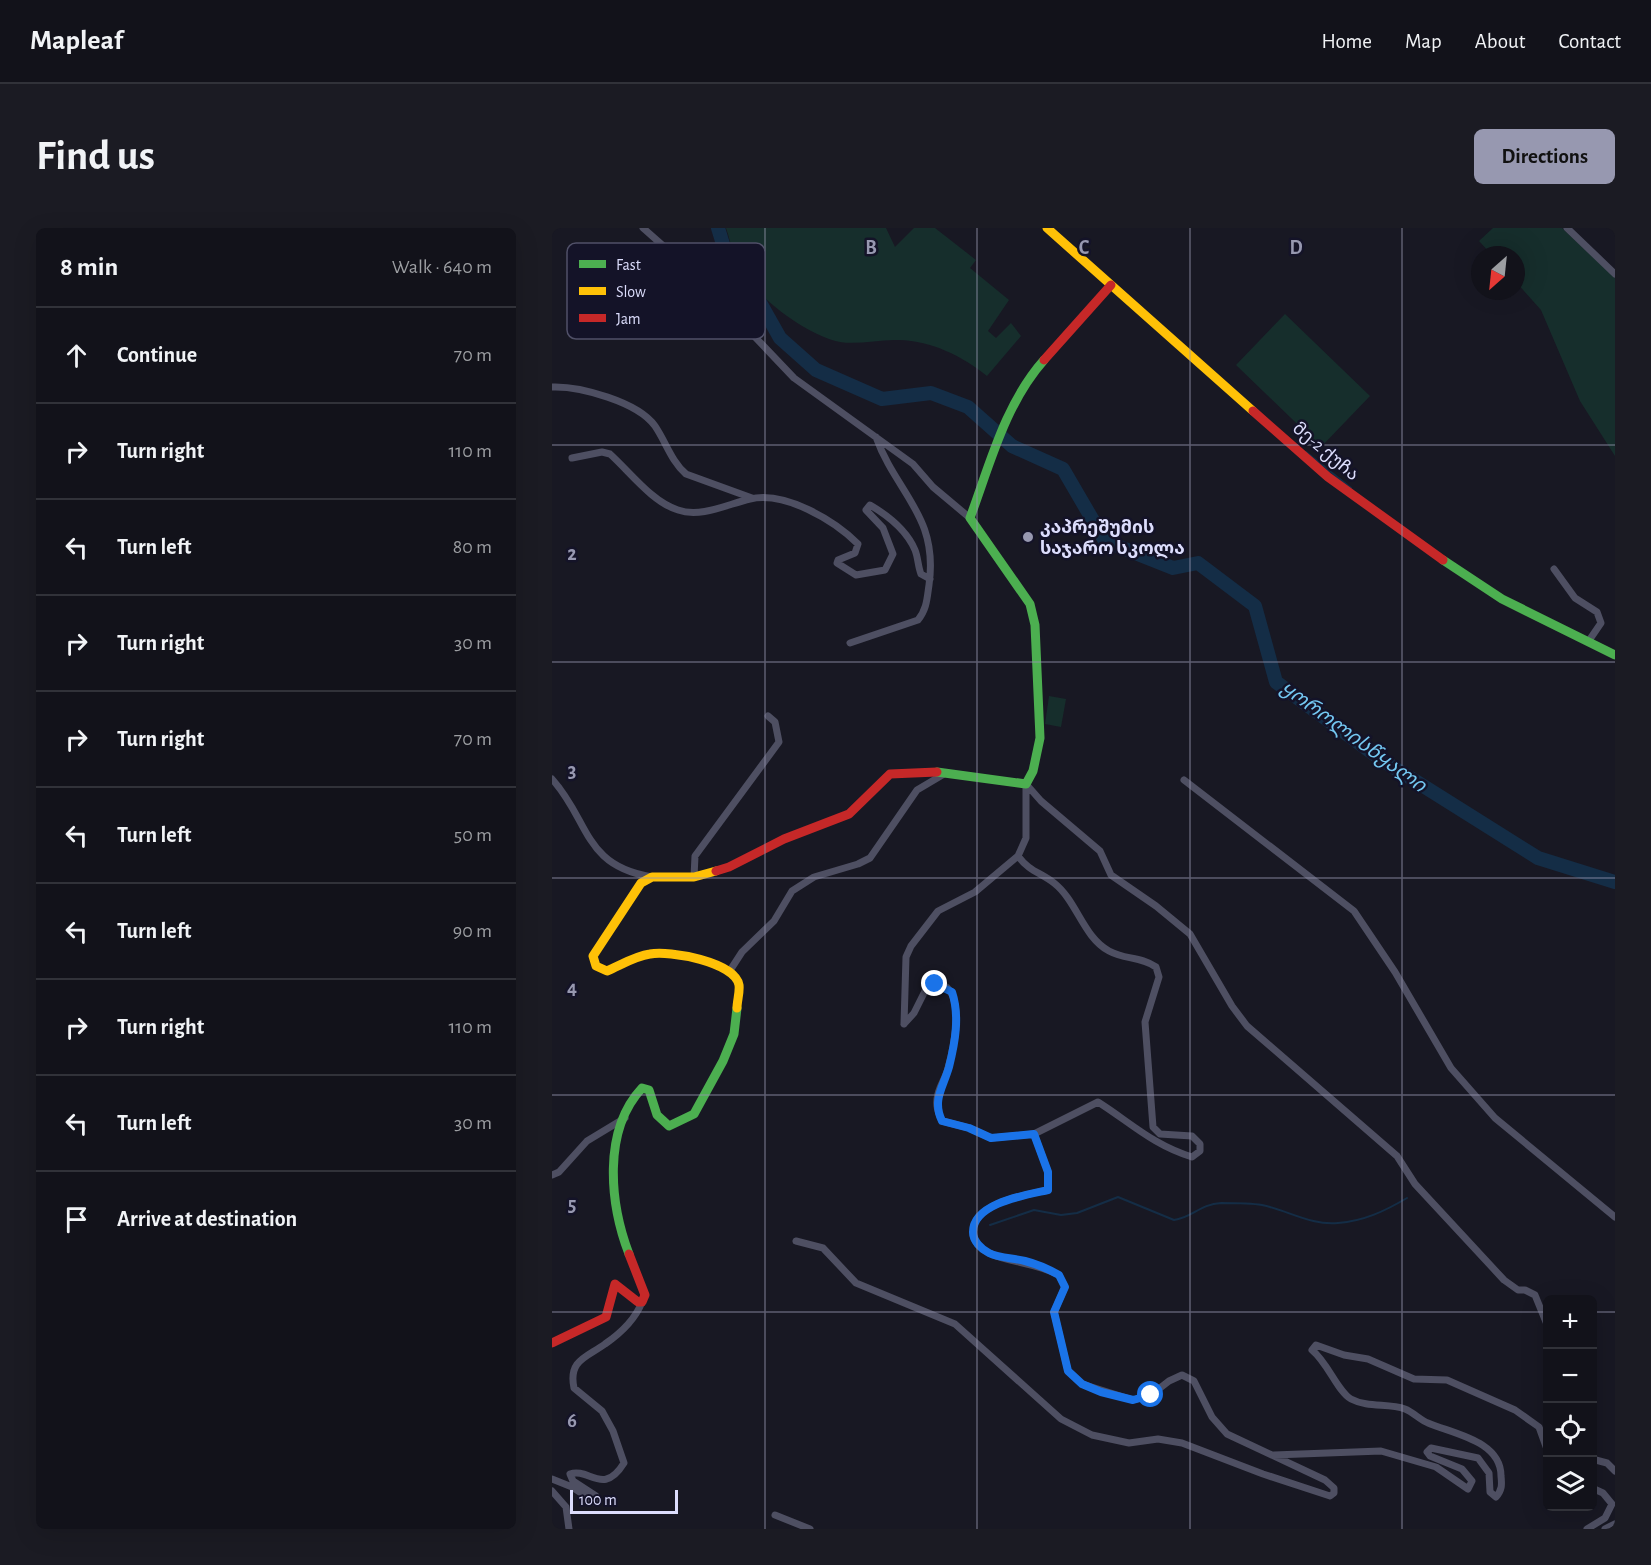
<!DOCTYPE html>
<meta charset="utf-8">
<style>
:root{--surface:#12121a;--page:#1b1b23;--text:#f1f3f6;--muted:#9c9ea2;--line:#313239;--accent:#9798b0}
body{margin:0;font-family:"Alegreya Sans","Noto Sans Georgian",sans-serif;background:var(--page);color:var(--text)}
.controls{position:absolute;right:18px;bottom:18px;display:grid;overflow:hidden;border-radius:9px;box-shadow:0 6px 24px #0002}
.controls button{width:54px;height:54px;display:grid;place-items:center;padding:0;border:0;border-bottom:2px solid var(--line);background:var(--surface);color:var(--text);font:30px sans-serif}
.compass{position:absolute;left:919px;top:18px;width:54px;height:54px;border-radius:50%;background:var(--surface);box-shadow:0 6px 24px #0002;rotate:207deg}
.scale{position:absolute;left:18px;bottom:15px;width:108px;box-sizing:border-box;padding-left:6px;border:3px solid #dcddfc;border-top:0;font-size:16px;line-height:21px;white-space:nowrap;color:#dcddfc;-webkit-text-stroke:4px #141328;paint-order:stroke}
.stop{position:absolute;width:18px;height:18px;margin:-14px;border:4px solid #1a73e8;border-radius:50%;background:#fff}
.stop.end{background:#1a73e8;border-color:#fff;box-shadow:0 2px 6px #0008}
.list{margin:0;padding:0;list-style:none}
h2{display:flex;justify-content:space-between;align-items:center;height:78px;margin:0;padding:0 24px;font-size:26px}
h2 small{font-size:20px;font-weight:400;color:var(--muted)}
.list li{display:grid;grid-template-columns:39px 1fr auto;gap:18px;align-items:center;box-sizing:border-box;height:96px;padding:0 24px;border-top:2px solid var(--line)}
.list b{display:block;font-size:22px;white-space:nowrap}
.list em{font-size:20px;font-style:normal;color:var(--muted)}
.icon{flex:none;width:33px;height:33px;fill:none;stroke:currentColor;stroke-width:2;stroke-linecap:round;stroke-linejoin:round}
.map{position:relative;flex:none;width:1063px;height:1301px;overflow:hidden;border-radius:9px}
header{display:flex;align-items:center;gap:36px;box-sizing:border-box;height:84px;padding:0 30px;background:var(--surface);border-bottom:2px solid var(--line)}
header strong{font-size:28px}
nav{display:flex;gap:33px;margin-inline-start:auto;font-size:21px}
.intro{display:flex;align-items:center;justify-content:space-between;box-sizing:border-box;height:144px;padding:0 36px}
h1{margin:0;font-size:42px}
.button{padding:15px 27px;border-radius:9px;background:var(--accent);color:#111;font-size:21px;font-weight:700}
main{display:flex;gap:36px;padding:0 36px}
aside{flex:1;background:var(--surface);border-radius:9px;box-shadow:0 6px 24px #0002}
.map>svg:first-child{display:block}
.green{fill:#162e2c}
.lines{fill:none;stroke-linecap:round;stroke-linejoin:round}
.stream{stroke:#142d46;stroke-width:2}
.river{stroke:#142d46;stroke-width:14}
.street{stroke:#4e4f62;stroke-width:7}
.fast{stroke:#4caf50;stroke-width:9}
.slow{stroke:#ffc107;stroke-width:9}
.jam{stroke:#c62828;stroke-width:9}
.route{stroke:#1a73e8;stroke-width:8}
.grid{fill:none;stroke:#9798b0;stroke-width:1.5;stroke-opacity:0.55}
.poi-dot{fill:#9798b0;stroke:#141328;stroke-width:2}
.labels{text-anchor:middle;stroke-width:5;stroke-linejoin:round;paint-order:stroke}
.street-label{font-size:18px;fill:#dcddfc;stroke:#141328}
.poi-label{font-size:18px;font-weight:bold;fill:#dcddfc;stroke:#141328;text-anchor:start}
.water-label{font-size:20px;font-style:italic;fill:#74c8f2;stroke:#141328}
.key{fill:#141328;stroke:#505068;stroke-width:1.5}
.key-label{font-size:16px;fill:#dcddfc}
.grid-label{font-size:20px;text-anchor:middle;font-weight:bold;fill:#9798b0;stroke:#141328;stroke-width:5;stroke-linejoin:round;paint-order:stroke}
</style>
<header>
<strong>Mapleaf</strong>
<nav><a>Home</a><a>Map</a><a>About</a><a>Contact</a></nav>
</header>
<div class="intro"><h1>Find us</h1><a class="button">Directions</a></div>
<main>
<aside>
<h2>8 min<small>Walk · 640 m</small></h2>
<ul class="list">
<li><svg class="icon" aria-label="ahead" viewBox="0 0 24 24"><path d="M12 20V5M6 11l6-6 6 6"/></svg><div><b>Continue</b></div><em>70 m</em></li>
<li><svg class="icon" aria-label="right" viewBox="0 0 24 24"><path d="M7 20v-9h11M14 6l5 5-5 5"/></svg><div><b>Turn right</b></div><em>110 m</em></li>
<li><svg class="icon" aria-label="left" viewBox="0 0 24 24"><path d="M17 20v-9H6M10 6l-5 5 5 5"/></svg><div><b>Turn left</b></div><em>80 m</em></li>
<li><svg class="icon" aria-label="right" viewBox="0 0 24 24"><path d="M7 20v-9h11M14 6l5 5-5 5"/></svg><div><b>Turn right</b></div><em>30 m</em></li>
<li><svg class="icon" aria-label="right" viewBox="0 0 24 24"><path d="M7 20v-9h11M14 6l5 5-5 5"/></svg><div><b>Turn right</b></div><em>70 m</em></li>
<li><svg class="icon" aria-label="left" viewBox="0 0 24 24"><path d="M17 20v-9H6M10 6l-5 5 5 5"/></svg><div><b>Turn left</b></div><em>50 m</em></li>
<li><svg class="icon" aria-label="left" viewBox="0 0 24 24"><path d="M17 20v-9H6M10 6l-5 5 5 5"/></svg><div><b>Turn left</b></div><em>90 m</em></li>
<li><svg class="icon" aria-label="right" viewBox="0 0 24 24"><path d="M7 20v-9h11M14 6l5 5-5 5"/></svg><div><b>Turn right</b></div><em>110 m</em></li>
<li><svg class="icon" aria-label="left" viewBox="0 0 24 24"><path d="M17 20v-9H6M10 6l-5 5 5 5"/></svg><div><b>Turn left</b></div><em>30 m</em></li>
<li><svg class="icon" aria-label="arrive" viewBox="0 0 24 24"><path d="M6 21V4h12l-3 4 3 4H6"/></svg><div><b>Arrive at destination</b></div></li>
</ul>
</aside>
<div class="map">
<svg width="1063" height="1301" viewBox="0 0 1063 1301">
<rect width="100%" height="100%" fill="#181823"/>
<path class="green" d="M174,0h160l9,19 19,-19h21l41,32 -6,8 39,32 -21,31 8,7 15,-15 10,13 -34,40c-25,-20 -55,-35 -88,-36 -19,-1 -40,5 -59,2 -33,-6 -89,-48 -103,-79 -5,-11 -7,-24 -11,-35z
M941,0h69l53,50v178l-35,-55 -39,-91 -25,-28v-27h-24l-13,-14z
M733,86l85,82 -49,51 -85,-82z
M497,468l17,3 -5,28 -16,-3z"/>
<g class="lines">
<path class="stream" d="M754,224l45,36
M438,997l44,-15 27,5 16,-2 41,-16 56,23c18,-2 26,-16 47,-17 13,0 29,0 41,2 25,5 50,21 76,18 26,-2 47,-12 69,-25"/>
<path class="river" d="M166,0l12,39 28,32 22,39 36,32 66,29 49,-6 37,14 44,39 51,23 42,72 68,27 25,-5 57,43 21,76 106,78 156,98 77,24"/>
<path class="street" d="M91,0l51,45 100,105 119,86 20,23 37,31
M1015,0l48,46
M0,159c28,-1 86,15 103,39 11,16 16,35 31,48l66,24
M20,230l30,-6 8,2c20,18 42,48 68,56 23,8 50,-6 72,-11 35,-8 84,21 108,45l-3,9 -17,7 -1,3 19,12 29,-5 8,-16 -10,-26 -17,-18 4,-5c17,10 37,26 45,45 3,7 3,17 6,24l9,5
M1002,341l21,29 22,14 4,11 -13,19
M298,415l68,-23c9,-11 9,-22 11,-35 10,-69 -33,-92 -53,-148
M0,551c38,42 31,87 100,98
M632,552l170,131 41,61 56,96 44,50 120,99
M474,556l15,17 59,50 11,24 45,31 34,28 42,72 15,20 150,130 18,28 89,96 14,10h7l10,5 13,32
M142,649l1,-21 84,-114 -4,-20 -7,-6
M177,744l13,-20 32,-31 18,-30 22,-14 44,-13 12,-6 47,-68 27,-16
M352,796l10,-11 14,-28c42,-11 26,63 20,83 -2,9 -8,17 -10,26 -3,11 0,18 4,27l27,7 22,10 43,-4 64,-32c33,21 55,43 94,55l8,-6v-7l-8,-8 -32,-2 -7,-7 -8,-105 14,-45 -3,-10c-16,-11 -31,-7 -47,-16 -26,-14 -32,-50 -55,-68 -14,-11 -24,-11 -36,-27
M352,796l2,-67 5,-11 27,-35 37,-19 43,-36 8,-18v-54
M0,947l7,-3 28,-31 38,-23
M244,1013l27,7 33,35 99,41 106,95 31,16 37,8 29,-4 24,4 81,31 67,22 4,-3v-5l-9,-8 -98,-46 -15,-17 -18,-36 -12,-6 -13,6 -18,14 -18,5 -51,-16 -14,-13 -14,-59 11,-25 -6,-12c-25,-13 -49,-12 -70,-22 -9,-4 -16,-12 -16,-21 0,-29 52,-37 75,-42v-18l-14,-38
M722,1227l107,-4 55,16 32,22 4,-8 -10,-12 -32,-13 -3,-4 4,-4 47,10 11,15 1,19 6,5c6,-7 6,-12 5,-21 0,-35 -47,-42 -73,-53 -8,-3 -15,-11 -23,-14 -17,-6 -37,-1 -54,-10 -13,-7 -23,-36 -39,-49l4,-5 28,10 24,4 46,20 33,1 68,30 24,17 9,25
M1040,1231l15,4 8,8
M0,1251l20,8 23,15 2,-2 -1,-4 -23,-15 -3,-7c19,-7 33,23 54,-11l-11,-32 -11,-20 -28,-23c-6,-28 13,-31 31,-44 16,-11 30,-24 37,-42
M0,1263l14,16 3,22
M223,1287l35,14
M1035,1301l18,-11 7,-14 -9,-11 -11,-5
M1053,1301l10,-5"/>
<path class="fast" d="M891,332l59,39 113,56
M385,544l89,12 7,-13 7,-33 -5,-113 -5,-21 -60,-86c20,-54 35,-114 74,-158
M77,1026c-19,-50 -27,-123 13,-166l7,2 8,25 12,11 25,-12 29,-53 11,-27 3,-26"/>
<path class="slow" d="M495,0l206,183
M164,643l-22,6h-42l-11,6 -48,73 3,10 11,5c14,-6 28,-15 43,-17 19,-4 85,8 89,31 1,7 -2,16 -2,23"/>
<path class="jam" d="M492,132l67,-75
M701,183l75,66 115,83
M164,643l13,-4 55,-28 65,-25 41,-40 47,-2
M0,1115l54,-26 9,-33 23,18h4l3,-7 -16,-41"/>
</g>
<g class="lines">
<path class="route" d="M383,756l17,8c8,24 3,51 -3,75 -6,21 -17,33 -7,54l27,7 22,10 43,-4 14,38v18c-22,5 -75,13 -75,42 0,9 8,17 16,21 10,5 24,5 36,8 12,3 23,8 34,14l6,12 -11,25 14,59 14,13 19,8 32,8 18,-5"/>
</g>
<path class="grid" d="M213,0v1301M425,0v1301M638,0v1301M850,0v1301M0,217h1063M0,434h1063M0,650h1063M0,867h1063M0,1084h996M1040,1084h23"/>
<circle class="poi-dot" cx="476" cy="309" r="6"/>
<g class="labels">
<g class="street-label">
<text transform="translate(774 223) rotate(40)" y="6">მე-2 ქუჩა</text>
</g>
<g class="poi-label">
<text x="488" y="305">კაპრეშუმის<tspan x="488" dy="21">საჯარო სკოლა</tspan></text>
</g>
<g class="water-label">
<text transform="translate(802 508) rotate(36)" y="7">ყოროლისწყალი</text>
</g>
</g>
<rect x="15" y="15" width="198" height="96" rx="9" class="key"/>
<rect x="27" y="32" width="27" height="8" fill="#4caf50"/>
<rect x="27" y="59" width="27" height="8" fill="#ffc107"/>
<rect x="27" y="86" width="27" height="8" fill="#c62828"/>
<g class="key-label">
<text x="64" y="42">Fast</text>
<text x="64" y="69">Slow</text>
<text x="64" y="96">Jam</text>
</g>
<g class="grid-label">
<text x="319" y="26">B</text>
<text x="532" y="26">C</text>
<text x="744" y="26">D</text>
<text x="20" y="332">2</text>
<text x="20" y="549">3</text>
<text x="20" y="766">4</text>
<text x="20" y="983">5</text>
<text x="20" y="1199">6</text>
</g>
</svg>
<div class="controls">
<button>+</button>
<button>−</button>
<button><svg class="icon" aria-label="locate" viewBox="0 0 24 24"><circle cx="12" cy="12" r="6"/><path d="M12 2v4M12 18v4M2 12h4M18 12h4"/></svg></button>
<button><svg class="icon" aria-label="layers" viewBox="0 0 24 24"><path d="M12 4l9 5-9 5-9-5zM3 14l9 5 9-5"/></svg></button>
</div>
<svg class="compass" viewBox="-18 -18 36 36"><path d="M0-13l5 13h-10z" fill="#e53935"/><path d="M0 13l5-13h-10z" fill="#9c9ea2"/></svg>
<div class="scale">100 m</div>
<div class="stop" style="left:599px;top:1167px"></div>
<div class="stop end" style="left:383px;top:756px"></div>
</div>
</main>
